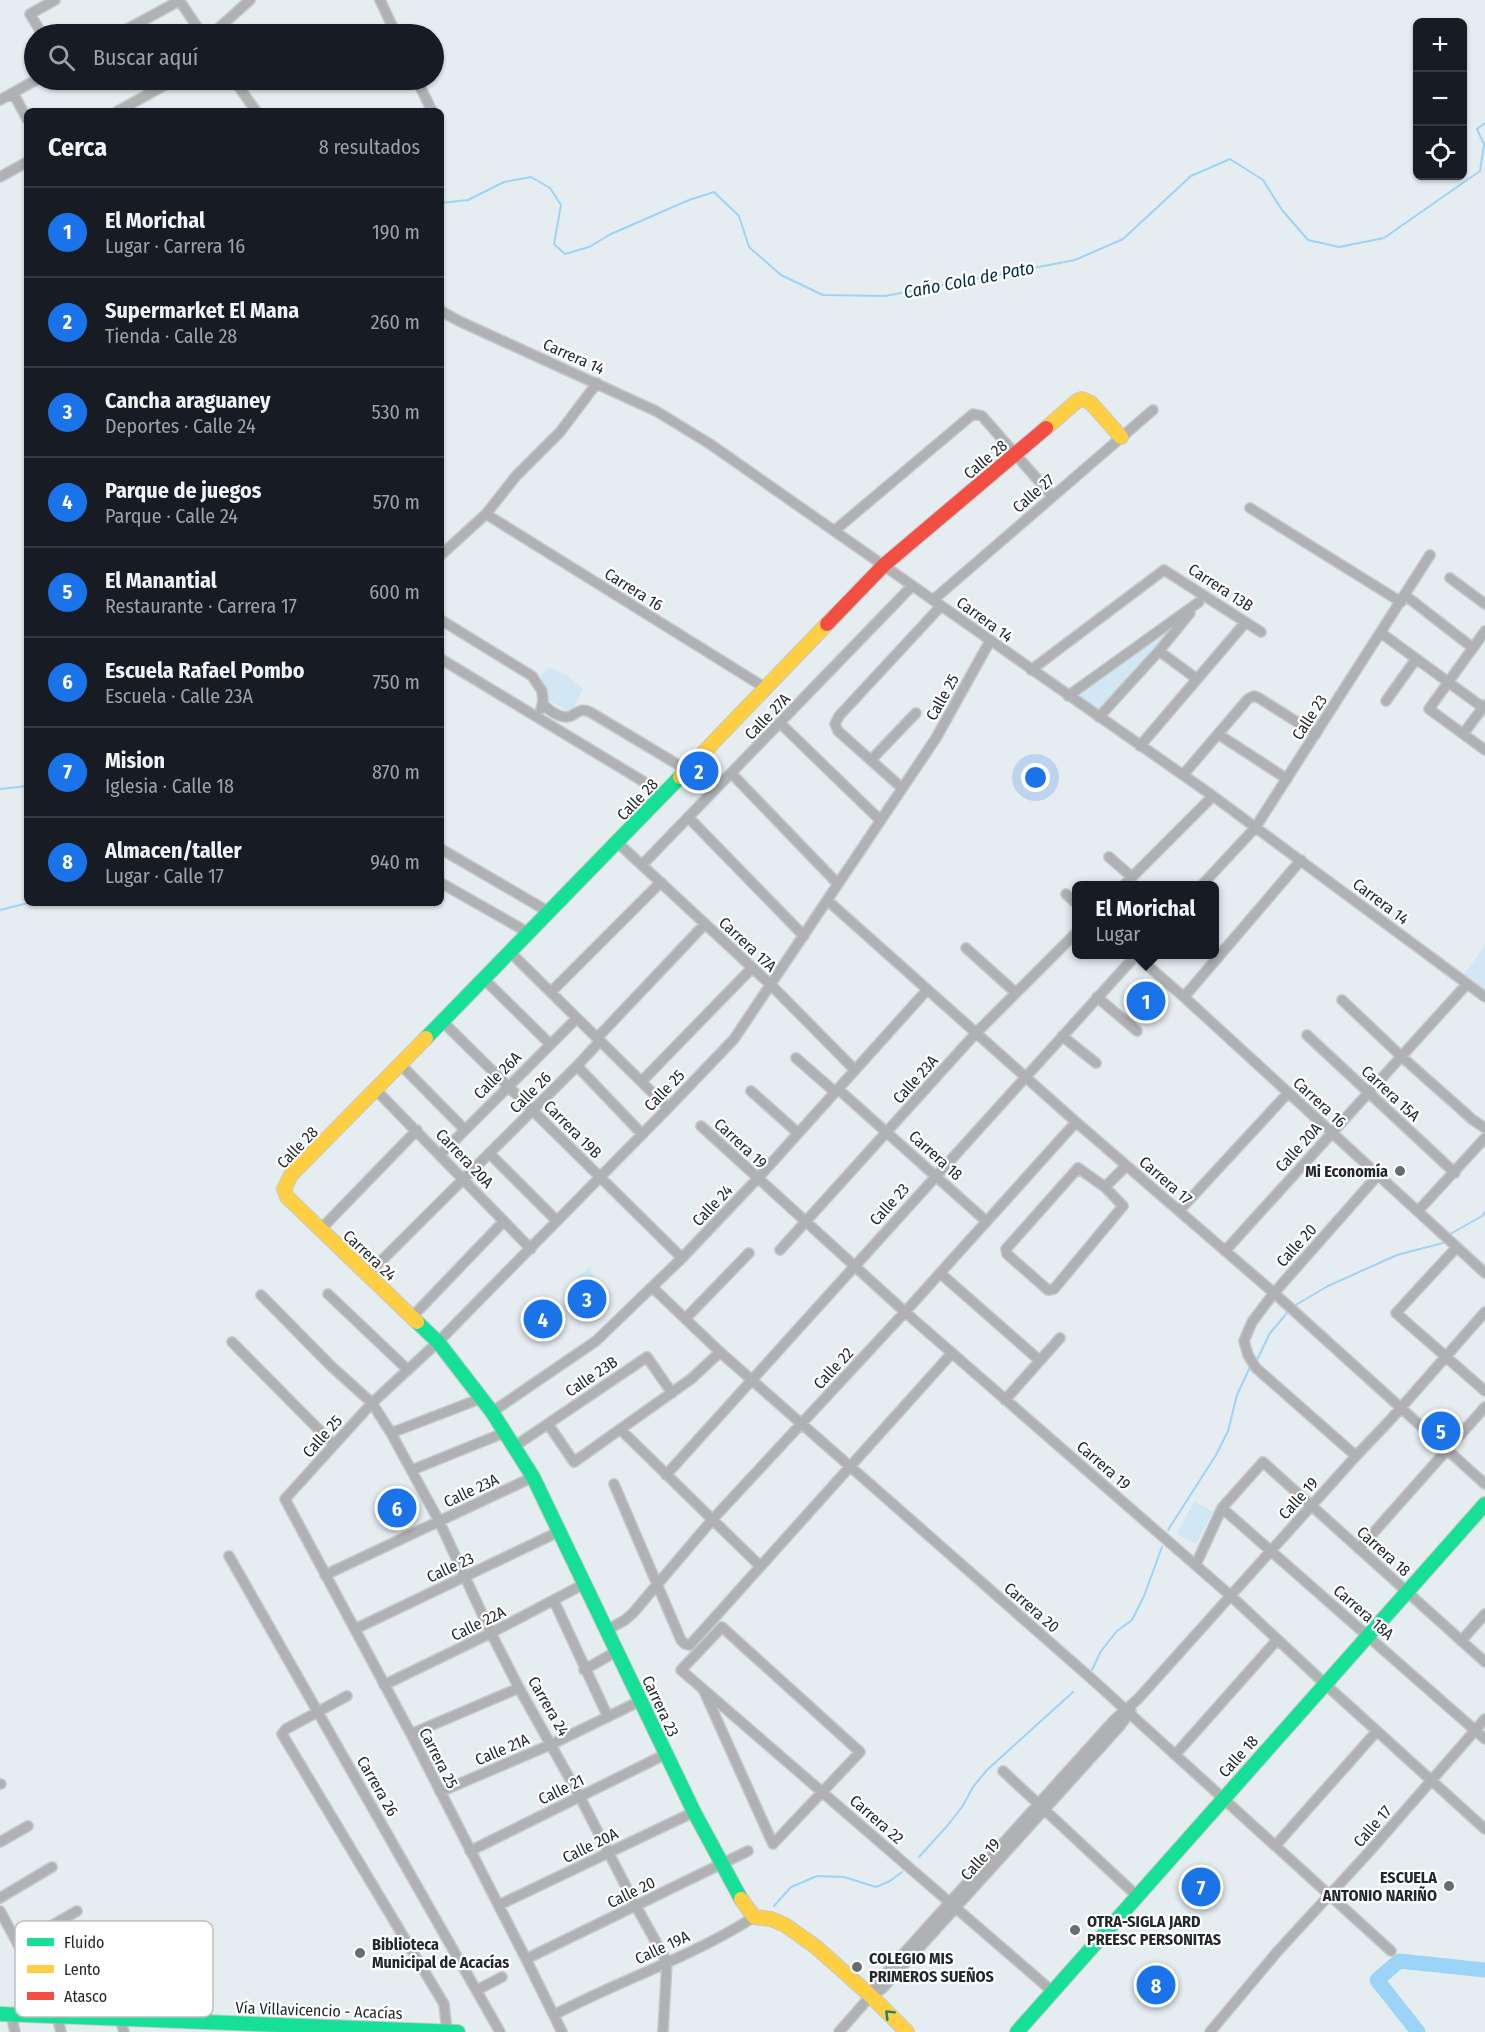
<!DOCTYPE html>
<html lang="es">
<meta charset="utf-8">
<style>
:root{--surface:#171b24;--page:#242831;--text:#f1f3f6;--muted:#9ea1a6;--line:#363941;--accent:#1a73e8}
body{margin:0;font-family:"Fira Sans Condensed",sans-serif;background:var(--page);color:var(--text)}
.controls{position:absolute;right:18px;top:18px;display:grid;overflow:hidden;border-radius:9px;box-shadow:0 2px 4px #0004}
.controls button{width:54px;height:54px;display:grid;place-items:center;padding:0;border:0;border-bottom:2px solid var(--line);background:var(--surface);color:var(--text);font:30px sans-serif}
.you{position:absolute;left:1036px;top:778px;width:21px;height:21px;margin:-15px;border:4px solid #fff;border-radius:50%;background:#1a73e8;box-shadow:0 0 0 9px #1a73e833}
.badge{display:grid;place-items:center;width:39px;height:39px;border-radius:50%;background:var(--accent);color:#fff;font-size:20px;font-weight:700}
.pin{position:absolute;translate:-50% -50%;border:3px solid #fff;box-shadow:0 2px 6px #0006}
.popup{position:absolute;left:1072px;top:881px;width:147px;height:78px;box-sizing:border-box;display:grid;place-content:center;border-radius:9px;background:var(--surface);filter:drop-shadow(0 2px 4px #0005);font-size:20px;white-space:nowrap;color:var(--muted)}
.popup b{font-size:22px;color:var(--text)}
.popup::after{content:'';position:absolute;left:50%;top:100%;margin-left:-12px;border:12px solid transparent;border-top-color:var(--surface)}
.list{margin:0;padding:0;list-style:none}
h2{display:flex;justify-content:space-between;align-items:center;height:78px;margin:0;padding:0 24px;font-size:26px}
h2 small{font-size:20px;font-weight:400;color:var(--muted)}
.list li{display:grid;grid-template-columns:39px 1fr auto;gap:18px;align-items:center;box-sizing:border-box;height:90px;padding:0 24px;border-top:2px solid var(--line)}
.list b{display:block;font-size:22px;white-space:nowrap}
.list p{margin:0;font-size:20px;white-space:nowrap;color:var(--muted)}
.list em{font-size:20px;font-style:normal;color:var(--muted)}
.icon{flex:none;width:33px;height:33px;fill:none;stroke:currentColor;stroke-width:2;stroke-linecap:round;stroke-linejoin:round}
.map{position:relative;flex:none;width:1485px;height:2032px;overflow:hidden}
.search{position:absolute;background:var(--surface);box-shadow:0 2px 4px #0004;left:24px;top:24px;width:420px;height:66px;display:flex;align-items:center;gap:15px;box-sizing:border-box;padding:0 21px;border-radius:33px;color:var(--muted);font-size:22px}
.panel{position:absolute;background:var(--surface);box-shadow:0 2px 4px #0004;left:24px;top:108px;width:420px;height:798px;border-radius:9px}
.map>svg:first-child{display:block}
.green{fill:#d2e7f4}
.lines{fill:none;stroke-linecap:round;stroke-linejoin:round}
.stream{stroke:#9cd4f7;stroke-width:2}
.river{stroke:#9cd4f7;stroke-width:15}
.street-casing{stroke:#c4c9cd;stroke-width:12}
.fast-casing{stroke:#c4c9cd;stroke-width:16}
.slow-casing{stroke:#c4c9cd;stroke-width:16}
.jam-casing{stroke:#c4c9cd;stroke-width:16}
.street{stroke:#afb1b3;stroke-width:9}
.fast{stroke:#16e098;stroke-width:14}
.slow{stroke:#ffcf43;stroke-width:14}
.jam{stroke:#f24e42;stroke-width:14}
.oneway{stroke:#1d8462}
.poi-dot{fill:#686d70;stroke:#fff;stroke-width:2}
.labels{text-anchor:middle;stroke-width:4.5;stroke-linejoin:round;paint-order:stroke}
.street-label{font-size:16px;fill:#24282b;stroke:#fff}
.poi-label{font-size:16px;font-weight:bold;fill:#24282b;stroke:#fff;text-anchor:start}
.water-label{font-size:18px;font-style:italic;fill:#002d44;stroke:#fff}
.key{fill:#fff;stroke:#bdbebf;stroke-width:1.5}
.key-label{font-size:16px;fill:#24282b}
</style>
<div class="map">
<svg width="1485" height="2032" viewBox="0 0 1485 2032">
<rect width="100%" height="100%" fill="#e6edf1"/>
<path class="green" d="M1175,622l3,3 -79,89 -25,-19z
M548,667l20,9 15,13 -12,24 -23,-13 -7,-24z
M1485,945v47l-22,-16z
M590,1266l16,46 -26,9 -12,-34z
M543,1301l13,27 -14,6 -12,-25z
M1194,1501l19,11 -17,32 -19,-10z"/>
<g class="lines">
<path class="stream" d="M441,203l27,-3 36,-18 27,-5 19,11 11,17 -7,39 11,10 24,-7 22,-13 78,-34 25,-8 25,24 10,31 32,28 42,20 62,1 190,-36 48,-21 68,-63 39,-17 33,21 19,30 26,30 31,7 45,-9 96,-67 4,-27 -7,-15 8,-6
M0,789l27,-3
M0,910l28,-7
M1452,1233l30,-17 3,-4
M1294,1306l34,-20 69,-31 46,-12
M1258,1358l12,-25 17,-20
M1168,1530l48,-75 12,-24 9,-36 13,-28
M1092,1670l9,-19 16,-20 15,-11 12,-24 18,-49
M919,1857l29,-32 14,-18 11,-20 14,-17 86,-78
M774,1906l17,-19 26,-11 27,1 32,10 14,-6 12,-9"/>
<path class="river" d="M1418,2032l-41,-52 22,-19 86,9"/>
<g class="street-casing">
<path id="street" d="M179,0l23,34
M380,0l16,34
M42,34l-12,-20 25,-14
M118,34l61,-33
M212,34l38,-34
M234,80l22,31
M417,80l15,31
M9,95l7,3 11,21
M0,100l36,-20
M118,111l56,-31
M0,177l27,-15
M441,311l18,10 197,90 54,33 503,352 272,201
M1250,508l151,94
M486,514l281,175
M834,531l139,-117 9,2 70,80
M441,555l45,-41 30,-38 44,-44 37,-49
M1450,578l35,26
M1406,596l67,52
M933,600l220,-190
M441,620l91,56 10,15 1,10 -2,8
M1485,631l-56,78 56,41
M1381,633l104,76
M1159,651l38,28
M441,659l223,135
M1031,670l133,-100 97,62
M1068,696l131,-94
M1386,701l30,-42
M543,704c5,6 19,16 28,12 7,-4 10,-8 19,-4l97,58
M1099,717l60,-66 31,-38
M781,724l99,96
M1218,734l69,45
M1463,734l22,-29
M1140,746l105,-123
M871,760l45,-47
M732,774l106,110
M1183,775l65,-76 6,-3 5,2 57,36
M902,788l-64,-57 -3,-7 4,-8 102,-110
M688,817l116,119
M617,842l154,143 84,85
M441,849l108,63
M1109,857l23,20
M642,865l270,-279
M441,883l88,50
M1123,886l90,-90
M1201,886l54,-58 175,-273
M1066,894l11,10
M827,900l249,222 198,171 211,191
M966,948l50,45
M510,952l158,156
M1134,954l50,43 301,276
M484,979l66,65
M551,992l110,-110
M1097,997l40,34
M1184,997l117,-137
M1342,1000l60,57 71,63 12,8
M443,1022l239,236
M1307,1035l148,138
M1062,1036l34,27
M796,1058l39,34
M401,1065l64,65
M577,1066l65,68
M642,1081l110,-113
M838,1089l148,132
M376,1090l155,159
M751,1091l47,42
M701,1126l204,186 326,284 94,88 160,145
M490,1154l67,67
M440,1155l137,-137
M1078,1168l27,19 18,19 -69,83 -6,1 -41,-36 -1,-5z
M1105,1187l21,-21
M1179,1211l109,-118
M1418,1211l67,-73
M320,1230l97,-100
M1457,1247l-61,66 89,78
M780,1250l196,-217 101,-101
M1225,1251l242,-267
M940,1273l99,87
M367,1275l210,-209 22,-24 -1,-5 107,-113
M652,1287l68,65 374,329 297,270
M328,1294l80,76
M261,1295l70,71 41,37 19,30 48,88 52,112 28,55 61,109 56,109 31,56 -4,70
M412,1317l92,-96
M685,1319l64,-66
M232,1342l102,103
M1005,1400l55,-62
M492,1412l104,-71 86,-83 75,-79 170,-189
M548,1424l26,38 117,-83 29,-27
M620,1429l140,137
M391,1433l91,-35
M515,1446l132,-89 25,36
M1356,1456l-100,-88 -8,-13 -4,-14 8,-19 22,-29 104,-118
M412,1470l94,-38
M666,1475l471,-521
M614,1484l67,156 4,4 5,1 262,-292
M1222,1508l263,231
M1359,1549l126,-142
M229,1556l271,476
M1196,1564l26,-56 41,-46 222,200
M325,1575l208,-98
M554,1601l54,116
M355,1629l203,-97
M607,1630l18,-10 8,-7 79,-93 193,-208 171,-190
M1461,1641l24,-27
M584,1670l33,-19
M384,1685l107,-52 93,-49
M703,1689l70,155 87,-92 -138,-125 -41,43c124,107 247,214 371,321
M347,1696l-61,33 -4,5 162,270 3,28
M411,1734l108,-46
M1175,1755l102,-115
M1003,1771l134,125
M0,1784h1
M440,1792l112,-48 88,-43
M0,1842l28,-16
M1275,1846l102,-115
M470,1851l196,-97
M0,1898l52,-31
M499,1905l195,-93
M0,1911l57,105 4,16
M18,1945l59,-34
M526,1959l222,-108
M477,1990l25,-13
M868,1999l9,-16 237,-263 24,-21 218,-243 36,-38 93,-106
M11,2014l4,18
M554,2015c66,-35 138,-58 200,-98
M120,2019l4,13
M562,2032l-36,-73 -115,-225 -126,-235 87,-96 66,-61 230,-234 66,-69 202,-301 54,-97
M839,2032l28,-32 16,-12 237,-262 11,-16
M1210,2032l67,-80 92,-100 116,-133"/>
</g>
<g class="fast-casing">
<path id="fast" d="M426,1038l254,-261
M417,1322l21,20 54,70 41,65 161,335 47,87
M0,2014l458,18
M1017,2032l468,-528"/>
</g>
<g class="slow-casing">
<path id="slow" d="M1046,428l31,-27 5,-2 9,4 30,34
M680,777l147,-153
M417,1322l-130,-125 -3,-8 7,-14 135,-137
M741,1899l13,18 17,2 14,6 31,22 56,50 35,35"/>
</g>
<g class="jam-casing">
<path id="jam" d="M827,624l57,-59 162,-137"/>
</g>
<use href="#street" class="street"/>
<use href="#fast" class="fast"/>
<use href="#slow" class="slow"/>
<use href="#jam" class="jam"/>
</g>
<defs><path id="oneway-chevron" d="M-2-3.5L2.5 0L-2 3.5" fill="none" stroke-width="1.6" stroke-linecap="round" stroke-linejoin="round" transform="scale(1.5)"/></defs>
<use class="oneway" href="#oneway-chevron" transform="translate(889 2014) rotate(-135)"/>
<g class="poi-dot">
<circle cx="1400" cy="1171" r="6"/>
<circle cx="1449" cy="1886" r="6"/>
<circle cx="1075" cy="1930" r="6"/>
<circle cx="360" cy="1953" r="6"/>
<circle cx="857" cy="1967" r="6"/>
</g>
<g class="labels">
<g class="street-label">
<text transform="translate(574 356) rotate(24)" y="6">Carrera 14</text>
<text transform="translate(985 459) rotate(-40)" y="6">Calle 28</text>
<text transform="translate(1033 493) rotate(-41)" y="6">Calle 27</text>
<text transform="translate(1221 587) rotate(33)" y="6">Carrera 13B</text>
<text transform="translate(634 589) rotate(32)" y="6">Carrera 16</text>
<text transform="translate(985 619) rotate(36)" y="6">Carrera 14</text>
<text transform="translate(942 697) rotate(-61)" y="6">Calle 25</text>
<text transform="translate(767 716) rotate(-46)" y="6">Calle 27A</text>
<text transform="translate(1309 717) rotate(-57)" y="6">Calle 23</text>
<text transform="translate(637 799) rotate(-46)" y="6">Calle 28</text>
<text transform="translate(1381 901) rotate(37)" y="6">Carrera 14</text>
<text transform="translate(748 944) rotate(43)" y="6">Carrera 17A</text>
<text transform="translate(497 1075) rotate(-45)" y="6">Calle 26A</text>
<text transform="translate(915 1079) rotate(-48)" y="6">Calle 23A</text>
<text transform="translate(664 1090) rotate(-46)" y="6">Calle 25</text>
<text transform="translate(530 1092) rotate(-45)" y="6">Calle 26</text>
<text transform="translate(1391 1093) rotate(43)" y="6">Carrera 15A</text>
<text transform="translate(1320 1102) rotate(43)" y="6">Carrera 16</text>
<text transform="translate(573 1129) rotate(45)" y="6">Carrera 19B</text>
<text transform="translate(741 1143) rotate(43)" y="6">Carrera 19</text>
<text transform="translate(297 1147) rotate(-46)" y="6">Calle 28</text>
<text transform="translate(1298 1147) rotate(-48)" y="6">Calle 20A</text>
<text transform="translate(936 1155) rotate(42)" y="6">Carrera 18</text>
<text transform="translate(465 1158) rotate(46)" y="6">Carrera 20A</text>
<text transform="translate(1166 1180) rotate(41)" y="6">Carrera 17</text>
<text transform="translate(889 1204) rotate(-48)" y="6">Calle 23</text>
<text transform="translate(712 1205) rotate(-46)" y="6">Calle 24</text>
<text transform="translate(1296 1245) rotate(-48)" y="6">Calle 20</text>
<text transform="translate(370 1255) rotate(43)" y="6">Carrera 24</text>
<text transform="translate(833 1368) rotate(-47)" y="6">Calle 22</text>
<text transform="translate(591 1376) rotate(-34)" y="6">Calle 23B</text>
<text transform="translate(322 1436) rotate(-48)" y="6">Calle 25</text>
<text transform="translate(1104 1465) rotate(41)" y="6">Carrera 19</text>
<text transform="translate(471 1490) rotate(-25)" y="6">Calle 23A</text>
<text transform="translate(1298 1498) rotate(-48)" y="6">Calle 19</text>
<text transform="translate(1384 1551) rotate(42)" y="6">Carrera 18</text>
<text transform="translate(450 1567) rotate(-25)" y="6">Calle 23</text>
<text transform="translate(1032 1607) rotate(41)" y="6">Carrera 20</text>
<text transform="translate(1364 1612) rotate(41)" y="6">Carrera 18A</text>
<text transform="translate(478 1623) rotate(-26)" y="6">Calle 22A</text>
<text transform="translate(549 1706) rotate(60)" y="6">Carrera 24</text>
<text transform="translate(661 1706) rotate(65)" y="6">Carrera 23</text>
<text transform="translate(502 1749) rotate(-23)" y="6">Calle 21A</text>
<text transform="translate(1238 1756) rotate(-48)" y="6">Calle 18</text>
<text transform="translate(439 1758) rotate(63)" y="6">Carrera 25</text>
<text transform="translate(378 1786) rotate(60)" y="6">Carrera 26</text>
<text transform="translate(561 1789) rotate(-26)" y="6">Calle 21</text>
<text transform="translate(877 1819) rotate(41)" y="6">Carrera 22</text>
<text transform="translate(1372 1826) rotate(-49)" y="6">Calle 17</text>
<text transform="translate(590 1845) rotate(-26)" y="6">Calle 20A</text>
<text transform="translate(980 1859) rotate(-48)" y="6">Calle 19</text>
<text transform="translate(631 1892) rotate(-26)" y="6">Calle 20</text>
<text transform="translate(662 1947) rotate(-25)" y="6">Calle 19A</text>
<text transform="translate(319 2010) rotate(2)" y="6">Vía Villavicencio - Acacías</text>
</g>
<g class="poi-label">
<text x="1388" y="1177" text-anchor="end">Mi Economía</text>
<text x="1437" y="1883" text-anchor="end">ESCUELA<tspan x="1437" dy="18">ANTONIO NARIÑO</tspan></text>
<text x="1087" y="1927">OTRA-SIGLA JARD<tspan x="1087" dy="18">PREESC PERSONITAS</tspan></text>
<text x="372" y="1950">Biblioteca<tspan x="372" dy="18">Municipal de Acacías</tspan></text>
<text x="869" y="1964">COLEGIO MIS<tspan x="869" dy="18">PRIMEROS SUEÑOS</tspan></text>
</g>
<g class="water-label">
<text transform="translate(969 280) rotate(-11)" y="6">Caño Cola de Pato</text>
</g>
</g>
<rect x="15" y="1921" width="198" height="96" rx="9" class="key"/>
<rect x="27" y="1938" width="27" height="8" fill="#16e098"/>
<rect x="27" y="1965" width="27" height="8" fill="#ffcf43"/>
<rect x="27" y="1992" width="27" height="8" fill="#f24e42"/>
<g class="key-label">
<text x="64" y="1948">Fluido</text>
<text x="64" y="1975">Lento</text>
<text x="64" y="2002">Atasco</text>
</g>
</svg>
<div class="controls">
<button>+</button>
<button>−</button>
<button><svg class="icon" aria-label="locate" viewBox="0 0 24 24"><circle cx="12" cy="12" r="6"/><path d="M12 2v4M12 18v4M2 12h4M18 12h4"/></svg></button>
</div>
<div class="you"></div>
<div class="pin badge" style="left:1146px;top:1001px">1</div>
<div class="popup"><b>El Morichal</b>Lugar</div>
<div class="pin badge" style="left:699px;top:771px">2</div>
<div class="pin badge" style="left:587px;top:1299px">3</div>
<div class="pin badge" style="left:543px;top:1319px">4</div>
<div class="pin badge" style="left:1441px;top:1431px">5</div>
<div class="pin badge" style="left:397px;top:1508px">6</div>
<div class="pin badge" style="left:1201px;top:1887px">7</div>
<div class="pin badge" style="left:1156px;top:1985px">8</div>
<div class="search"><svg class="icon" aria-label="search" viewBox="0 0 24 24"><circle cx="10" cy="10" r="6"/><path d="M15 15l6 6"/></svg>Buscar aquí</div>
<section class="panel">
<h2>Cerca<small>8 resultados</small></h2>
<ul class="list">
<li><span class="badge">1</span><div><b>El Morichal</b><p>Lugar · Carrera 16</p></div><em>190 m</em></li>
<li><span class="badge">2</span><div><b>Supermarket El Mana</b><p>Tienda · Calle 28</p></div><em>260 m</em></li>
<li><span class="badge">3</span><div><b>Cancha araguaney</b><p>Deportes · Calle 24</p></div><em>530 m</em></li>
<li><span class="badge">4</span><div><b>Parque de juegos</b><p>Parque · Calle 24</p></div><em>570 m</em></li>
<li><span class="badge">5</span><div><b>El Manantial</b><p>Restaurante · Carrera 17</p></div><em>600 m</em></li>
<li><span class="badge">6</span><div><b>Escuela Rafael Pombo</b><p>Escuela · Calle 23A</p></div><em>750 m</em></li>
<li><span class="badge">7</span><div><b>Mision</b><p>Iglesia · Calle 18</p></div><em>870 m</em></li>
<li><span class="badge">8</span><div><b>Almacen/taller</b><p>Lugar · Calle 17</p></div><em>940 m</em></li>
</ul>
</section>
</div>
